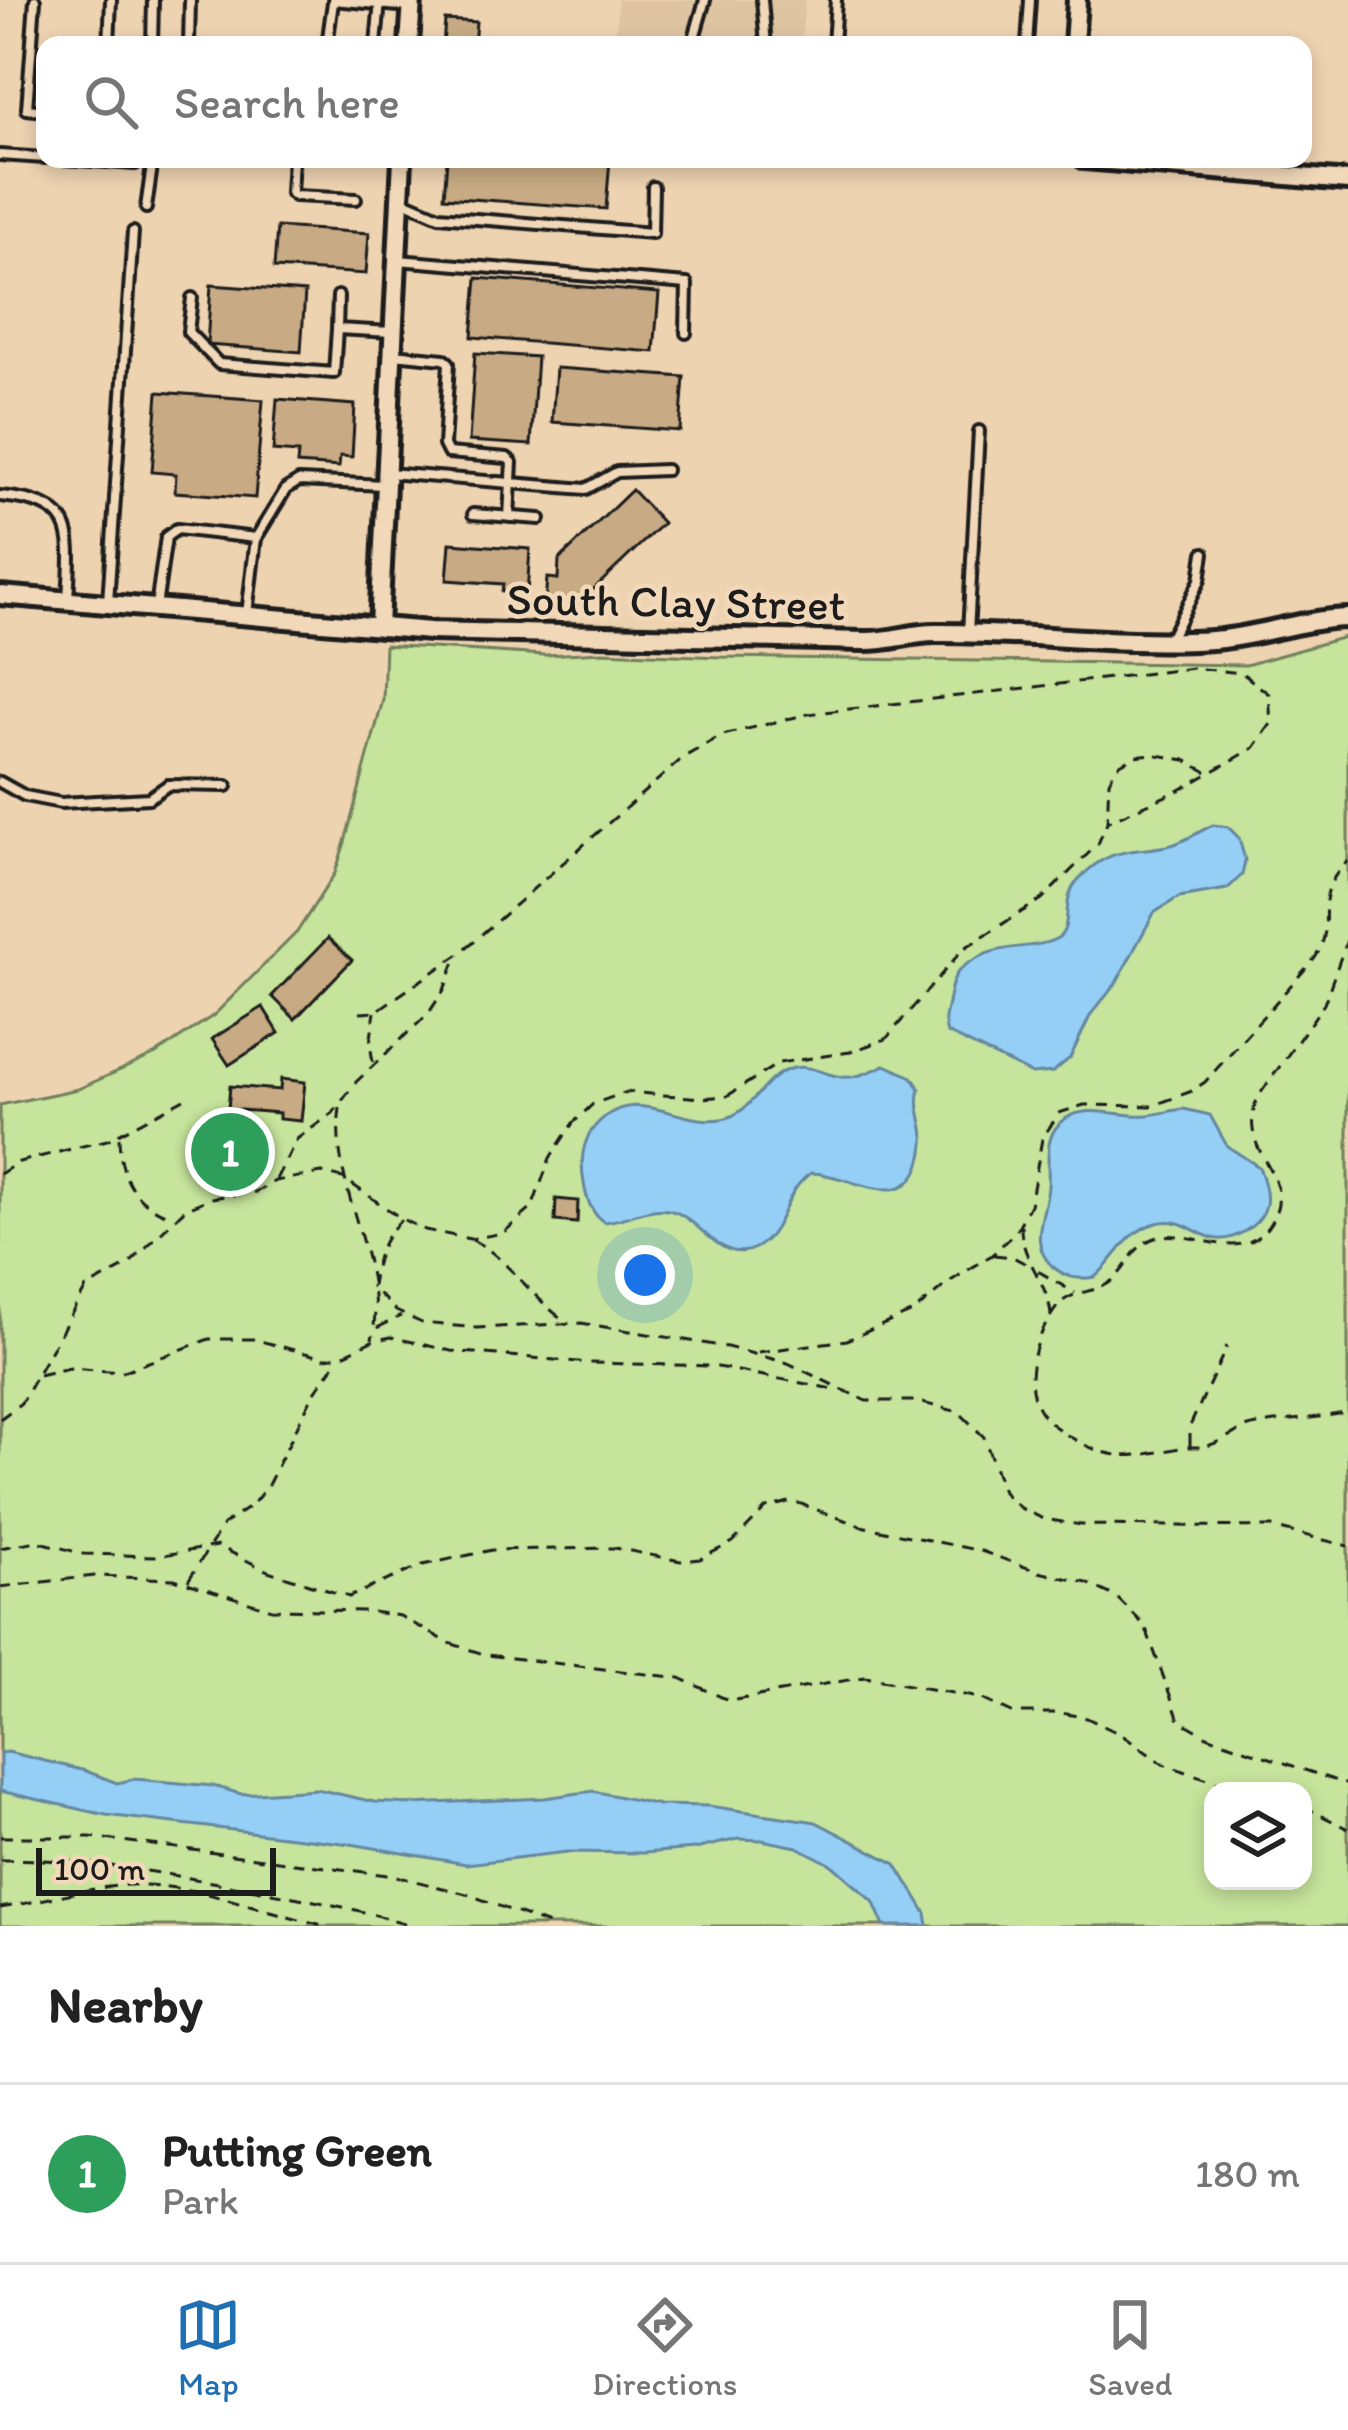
<!DOCTYPE html>
<style>
:root{--surface:#fff;--page:#f2f2f2;--text:#222;--muted:#767676;--line:#e0e0e0;--accent:#1f6fb2}
body{margin:0;font-family:Itim,sans-serif;background:var(--page);color:var(--text)}
.controls{position:absolute;right:36px;bottom:36px;display:grid;overflow:hidden;border-radius:24px;box-shadow:0 6px 18px #0003}
.controls button{width:108px;height:108px;display:grid;place-items:center;padding:0;border:0;border-bottom:3px solid var(--line);background:var(--surface);color:var(--text);font:60px sans-serif}
.scale{position:absolute;left:36px;bottom:30px;width:240px;box-sizing:border-box;padding-left:12px;border:6px solid #1c1c1c;border-top:0;font-size:33px;line-height:42px;white-space:nowrap;color:#1c1c1c;-webkit-text-stroke:9px #f1d8b9;paint-order:stroke}
.you{position:absolute;left:645px;top:1275px;width:42px;height:42px;margin:-30px;border:9px solid #fff;border-radius:50%;background:#1a73e8;box-shadow:0 0 0 18px #1a73e833}
.badge{display:grid;place-items:center;width:78px;height:78px;border-radius:50%;background:var(--accent);color:#fff;font-size:39px;font-weight:700}
.pin{position:absolute;translate:-50% -50%;border:6px solid #fff;box-shadow:0 3px 12px #0006}
.list{margin:0;padding:0;list-style:none}
h2{display:flex;justify-content:space-between;align-items:center;height:156px;margin:0;padding:0 48px;font-size:51px}
h2 small{font-size:39px;font-weight:400;color:var(--muted)}
.list li{display:grid;grid-template-columns:78px 1fr auto;gap:36px;align-items:center;box-sizing:border-box;height:180px;padding:0 48px;border-top:3px solid var(--line)}
.list b{display:block;font-size:45px;white-space:nowrap}
.list p{margin:0;font-size:39px;white-space:nowrap;color:var(--muted)}
.list em{font-size:39px;font-style:normal;color:var(--muted)}
.icon{flex:none;width:66px;height:66px;fill:none;stroke:currentColor;stroke-width:2;stroke-linecap:round;stroke-linejoin:round}
.map{position:relative;flex:none;width:1348px;height:1926px;overflow:hidden}
.search{position:absolute;background:var(--surface);box-shadow:0 6px 18px #0003;left:36px;right:36px;top:36px;height:132px;display:flex;align-items:center;gap:30px;box-sizing:border-box;padding:0 42px;border-radius:24px;color:var(--muted);font-size:45px}
.sheet{height:336px;background:var(--surface)}
nav{display:flex;justify-content:space-around;align-items:center;box-sizing:border-box;height:168px;border-top:3px solid var(--line);background:var(--surface);font-size:33px;color:var(--muted)}
nav a{display:grid;justify-items:center;gap:6px}
nav .on{color:var(--accent)}
.map>svg:first-child{display:block}
.built{fill:#dfc4a1}
.green{fill:#c6e49c;stroke:#71805c;stroke-width:3;fill-rule:evenodd}
.water{fill:#95cff5;stroke:#65879e;stroke-width:3}
.building{fill:#c8ab84;stroke:#1c1c1c;stroke-width:3}
.lines{fill:none;stroke-linecap:round;stroke-linejoin:round}
.service-casing{stroke:#1c1c1c;stroke-width:16}
.minor-casing{stroke:#1c1c1c;stroke-width:26}
.path{stroke:#1c1c1c;stroke-width:3;stroke-dasharray:12 9;stroke-linecap:butt}
.service{stroke:#f1d8b9;stroke-width:8}
.minor{stroke:#f1d8b9;stroke-width:16}
.labels{text-anchor:middle;stroke-width:9;stroke-linejoin:round;paint-order:stroke}
.street-label{font-size:45px;fill:#1c1c1c;stroke:#f1d8b9}
</style>
<div class="map">
<svg width="1348" height="1926" viewBox="0 0 1348 1926">
<rect width="100%" height="100%" fill="#eed3b1"/>
<filter id="ink" filterUnits="userSpaceOnUse"><feTurbulence type="fractalNoise" baseFrequency=".00833" numOctaves="2"/><feDisplacementMap in="SourceGraphic" scale="24" xChannelSelector="R" yChannelSelector="G"/><feConvolveMatrix kernelMatrix="1 2 1 2 8 2 1 2 1" color-interpolation-filters="sRGB"/></filter>
<g filter="url(#ink)">
<path class="built" d="M618,0h187l-4,45h-186z"/>
<path class="green" d="M1348,636v1290h-1348v-821l78,-16 78,-35 58,-39 83,-83 38,-59 10,-31 38,-142 2,-55 160,10 57,-3 119,5 525,8zM1213,1791h90v90h-90z"/>
<path class="water" d="M1213,825l15,2 11,11 6,22 -3,15 -15,14 -48,8 -25,16 -39,72 -24,29 -21,44 -17,14 -21,2 -85,-41c-5,-14 0,-21 2,-35 4,-25 9,-30 30,-41 28,-14 60,-7 80,-20 14,-11 1,-39 20,-58 32,-34 52,-25 92,-34 16,-4 28,-14 42,-20z
M885,1065l27,12 8,12c-6,20 6,35 4,55 -8,81 -76,28 -113,29 -28,18 -26,58 -54,74 -37,21 -57,-32 -89,-37 -22,-3 -42,10 -64,12 -12,-8 -18,-24 -20,-39 -4,-22 -2,-44 14,-60 38,-39 80,3 123,-4 30,-4 40,-39 66,-49 19,-8 35,4 54,7 15,2 30,-6 44,-12z
M1184,1109l26,6 17,31 32,21c11,28 13,47 -14,64 -8,5 -17,9 -27,8 -23,-3 -35,-23 -61,-16 -32,8 -39,35 -62,54 -18,3 -29,1 -43,-11 -24,-23 -7,-50 -4,-79 2,-24 -7,-52 17,-68 23,-16 57,-1 82,-4 13,-1 25,-5 37,-6z
M8,1752l78,19 31,12 18,-4 78,7 28,8 76,-5 57,13 37,2 134,-6 48,-7 66,14 50,1 107,16 80,42 30,49 2,13h-44l-11,-25 -41,-36 -35,-18 -35,-7 -24,-1 -43,10 -52,4 -76,-1 -101,12 -115,-20 -245,-29 -106,-24v-38z"/>
<path class="building" d="M445,20l31,2 -2,23h-31z
M447,159h163l-4,50 -162,-12z
M277,227l92,6 -3,41 -92,-6z
M477,278l182,15 -5,59 -182,-15z
M211,285l94,7 -4,60 -94,-7z
M475,353l62,4 -6,88 -62,-4z
M556,368l128,9 -4,54 -128,-9z
M158,392l105,8 -8,98 -80,-6 1,-18 -24,-2z
M277,399l78,6 -3,52 -12,-1 -1,11 -42,-3 1,-11 -25,-2z
M632,490l31,33 -87,83 -31,-3 2,-25 11,1 1,-19z
M450,543l80,6 -3,45 -25,-2 1,-8 -56,-4z
M328,938l24,22 -57,59 -23,-23z
M263,1007l16,26 -50,32 -17,-26z
M281,1079l24,3 -4,39 -22,-2v-6l-51,-4 2,-23 50,4z
M556,1199l22,2 -1,22 -22,-2z"/>
<g class="lines">
<g class="service-casing">
<path id="service" d="M35,0l-8,109 18,2
M333,0l77,7
M762,0l4,45
M109,45l2,-45
M152,45l1,-45
M189,45l1,-45
M327,45l6,-43
M376,45l4,-44
M692,45l13,-45
M833,45l3,-45
M1027,45l3,-45
M0,155l45,3
M64,159l71,5 3,-5
M293,159l-2,34 4,3 61,3
M404,201l35,15 213,17 1,-46
M146,208l7,-49
M398,260l289,24 -1,49
M192,298l-4,34 31,32 115,9 3,-44 55,3
M337,329l1,-33
M394,354l50,5 5,4 -5,82 4,8 59,5 5,4 -3,55
M388,473l198,16 31,-17 49,-2
M0,496c78,7 72,35 68,103
M473,514l67,5
M108,602l25,-370
M156,607l10,-70 11,-8 79,9
M247,614l9,-76 30,-49 13,-8 85,4
M968,633l11,-202
M1169,641l31,-61 4,-27
M0,782l25,14 36,7 88,-5 19,-13 59,1"/>
</g>
<g class="minor-casing">
<path id="minor" d="M409,45l3,-45
M1074,45l3,-45
M1085,159l263,22
M0,595l430,36 433,10c26,1 48,-8 72,-8 93,-1 184,13 277,7 46,-3 89,-21 136,-22
M379,626l23,-467"/>
</g>
<path class="path" d="M1348,937l-24,67 -66,93c-25,59 45,77 11,128 -28,42 -76,3 -111,12 -27,8 -26,26 -45,43 -17,15 -41,8 -56,27 -17,22 -31,59 -24,87 4,19 17,30 34,41 46,28 63,22 113,13 8,-2 18,0 27,-2 18,-5 31,-18 50,-21 30,-6 61,-6 91,-13
M360,1013l15,-1 83,-57 226,-198 39,-22 85,-21 385,-46 49,5 27,21 2,30 -17,24 -76,43 -70,30
M373,1062l-3,-18 5,-32
M340,1108c-11,80 48,157 32,231
M119,1137c1,39 13,66 52,79
M0,1174l19,-12 88,-22 77,-41
M276,1179l21,-40 36,-26 23,-31 72,-68 16,-24 12,-31
M401,1220c-20,19 -26,40 -29,67l24,24 26,12 55,5 104,-5 146,24 61,16 78,38h48l45,11 25,25 19,55 17,16 24,11 37,6 191,2 76,19
M1021,1225c-1,35 28,57 30,91
M472,1240c32,14 61,60 96,83
M994,1255l19,2 17,9
M1038,1271l37,22
M377,1328l24,-12
M758,1352l89,-12 68,-29 34,-29 43,-27 24,-24 14,-26 12,-66 17,-26 25,-8 68,1 40,-15 13,-9 110,-124c24,-37 -7,-59 33,-97
M39,1375l30,-7 53,4 87,-33h44l71,19 17,-2 31,-15 19,-4 60,14 139,12 122,3 126,24
M0,1419l21,-16 65,-115 42,-23 57,-56 26,-11 45,-6 19,-11 47,-8 21,5 59,41 23,11 45,9 33,-6 29,-25 18,-50 23,-35 20,-19 34,-12 75,6 25,-2 52,-33 71,-11 36,-13 77,-90 79,-50 56,-55 9,-22 2,-41 8,-15 17,-10 18,-2 33,6 22,12
M1190,1446v-20l37,-80
M0,1548l37,-7 46,13 74,2 61,-10 50,25 81,26 74,-32 69,-15 123,-2 66,13 19,-2 33,-17 33,-34 27,-7 68,25 120,25 58,21 48,11 29,14 29,29 34,94 28,16 141,49
M188,1581l35,-56 29,-20 16,-20 45,-90 26,-37
M0,1587l95,-11 79,3 98,30 95,2 33,5 49,27 38,12 193,23 50,23 135,-24 115,21 32,15h50l25,5 35,17 41,29 81,27
M1303,1806l45,23
M0,1837h90l306,39 74,19 81,31
M0,1860c75,-3 149,11 223,24 65,12 128,22 191,42
M0,1908c43,-7 84,-20 128,-23 62,-3 138,27 199,41"/>
<use href="#service" class="service"/>
<use href="#minor" class="minor"/>
</g>
</g>
<g class="labels">
<g class="street-label">
<text transform="translate(676 601) rotate(1)" y="16">South Clay Street</text>
</g>
</g>
</svg>
<div class="controls">
<button><svg class="icon" aria-label="layers" viewBox="0 0 24 24"><path d="M12 4l9 5-9 5-9-5zM3 14l9 5 9-5"/></svg></button>
</div>
<div class="scale">100 m</div>
<div class="you"></div>
<div class="pin badge" style="left:230px;top:1152px;background:#2e9e5b">1</div>
<div class="search"><svg class="icon" aria-label="search" viewBox="0 0 24 24"><circle cx="10" cy="10" r="6"/><path d="M15 15l6 6"/></svg>Search here</div>
</div>
<section class="sheet">
<h2>Nearby<small></small></h2>
<ul class="list">
<li><span class="badge" style="background:#2e9e5b">1</span><div><b>Putting Green</b><p>Park</p></div><em>180 m</em></li>
</ul>
</section>
<nav>
<a class="on"><svg class="icon" aria-label="map" viewBox="0 0 24 24"><path d="M3 6l6-2 6 2 6-2v14l-6 2-6-2-6 2zM9 4v14M15 6v14"/></svg>Map</a>
<a><svg class="icon" aria-label="directions" viewBox="0 0 24 24"><path d="M12 3l9 9-9 9-9-9zM9 14v-3h6M13 9l2 2-2 2"/></svg>Directions</a>
<a><svg class="icon" aria-label="saved" viewBox="0 0 24 24"><path d="M7 4h10v16l-5-4-5 4z"/></svg>Saved</a>
</nav>
